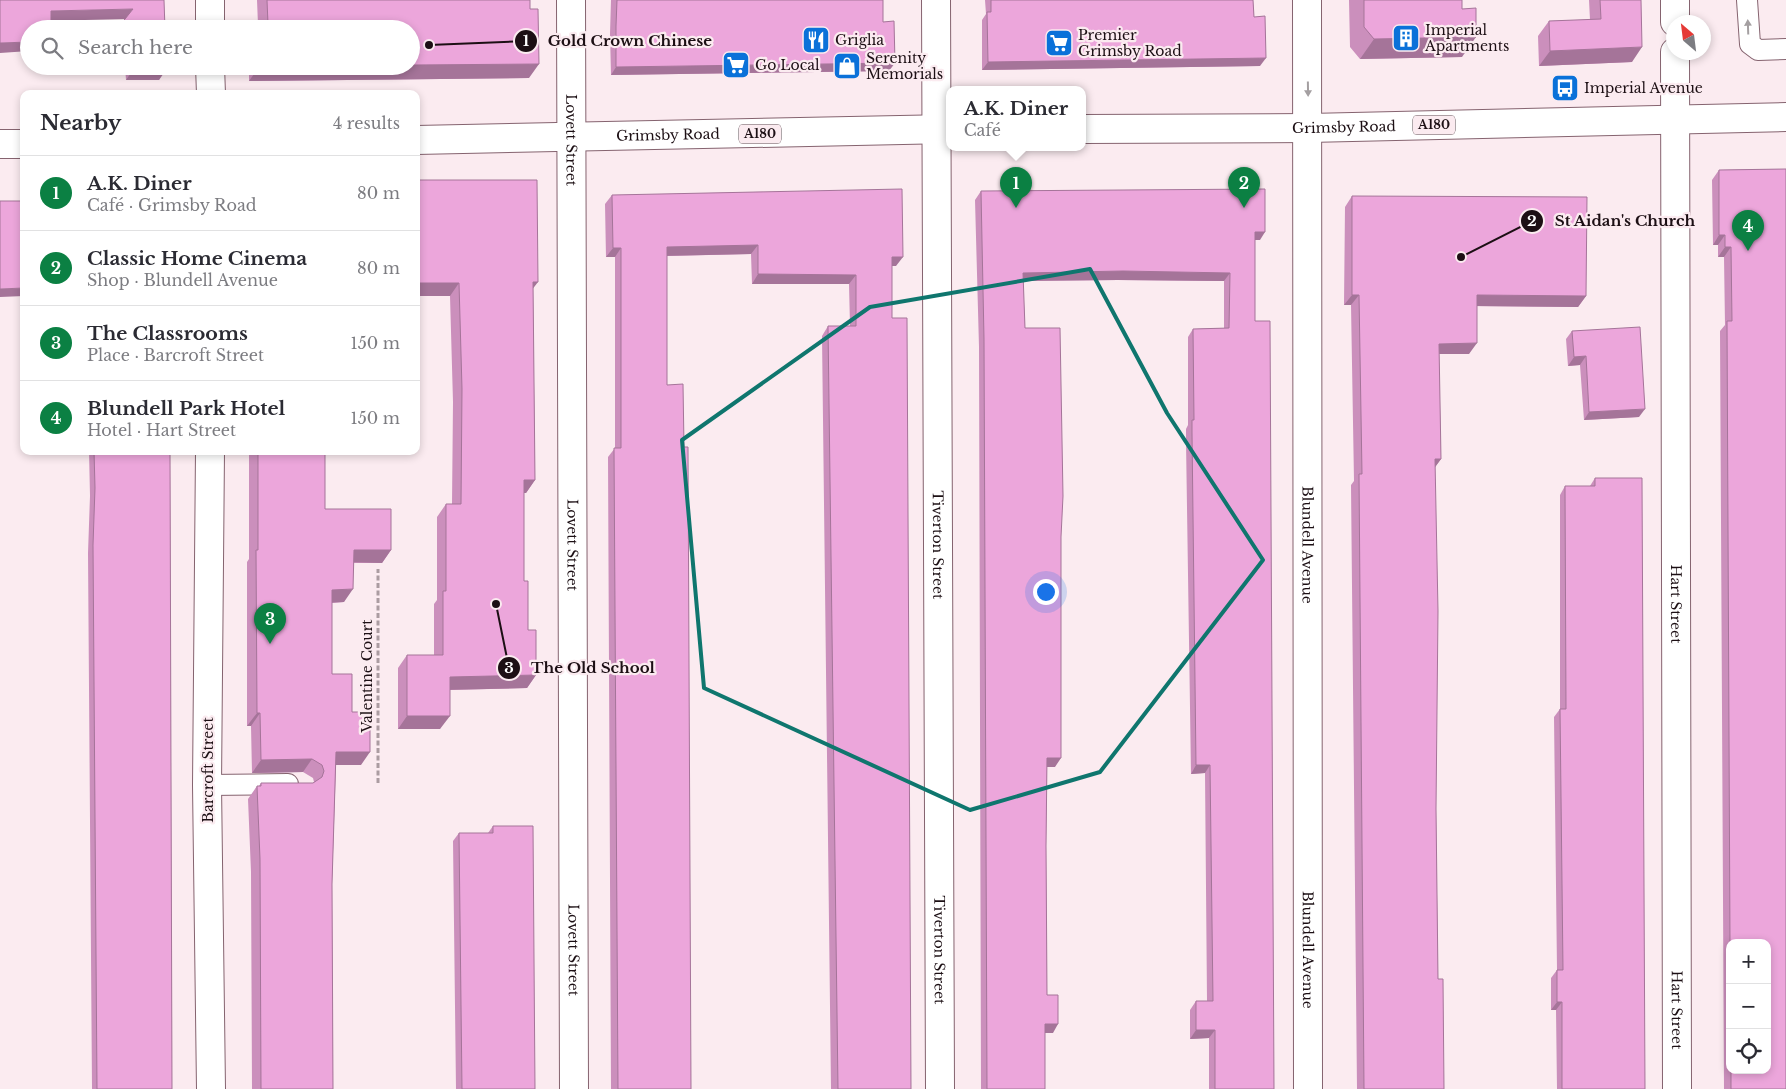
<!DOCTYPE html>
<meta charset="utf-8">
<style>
:root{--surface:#fff;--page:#f7f7f7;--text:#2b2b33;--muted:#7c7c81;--line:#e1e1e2;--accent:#0b8043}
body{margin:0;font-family:"Libre Baskerville",serif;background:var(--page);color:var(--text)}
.controls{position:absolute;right:15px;bottom:15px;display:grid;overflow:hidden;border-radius:10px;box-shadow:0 2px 8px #0003}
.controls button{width:45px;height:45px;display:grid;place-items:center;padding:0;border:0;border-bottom:1px solid var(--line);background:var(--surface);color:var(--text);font:25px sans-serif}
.compass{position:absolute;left:1666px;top:15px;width:45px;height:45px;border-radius:50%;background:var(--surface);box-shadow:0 2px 8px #0003;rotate:332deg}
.you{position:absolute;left:1045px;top:591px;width:18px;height:18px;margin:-12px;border:4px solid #fff;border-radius:50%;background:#1a73e8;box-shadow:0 0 0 8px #1a73e833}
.badge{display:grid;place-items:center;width:32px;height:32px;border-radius:50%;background:var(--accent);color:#fff;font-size:16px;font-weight:700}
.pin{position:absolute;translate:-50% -41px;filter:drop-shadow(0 1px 2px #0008)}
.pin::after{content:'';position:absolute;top:26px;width:18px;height:15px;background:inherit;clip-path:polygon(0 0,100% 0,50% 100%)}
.popup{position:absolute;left:946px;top:86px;width:140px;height:65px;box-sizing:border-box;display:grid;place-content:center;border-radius:10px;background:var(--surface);filter:drop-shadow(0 1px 4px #0005);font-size:16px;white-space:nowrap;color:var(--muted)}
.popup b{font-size:19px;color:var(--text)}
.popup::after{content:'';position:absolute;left:50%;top:100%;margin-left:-10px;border:10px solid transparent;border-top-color:var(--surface)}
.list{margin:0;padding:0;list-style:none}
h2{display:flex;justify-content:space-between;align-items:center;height:65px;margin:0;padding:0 20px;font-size:21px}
h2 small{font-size:16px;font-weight:400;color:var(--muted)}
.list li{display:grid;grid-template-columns:32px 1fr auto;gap:15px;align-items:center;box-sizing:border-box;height:75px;padding:0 20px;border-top:1px solid var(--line)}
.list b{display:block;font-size:19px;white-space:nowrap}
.list p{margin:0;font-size:16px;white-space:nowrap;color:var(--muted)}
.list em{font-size:16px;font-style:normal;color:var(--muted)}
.icon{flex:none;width:28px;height:28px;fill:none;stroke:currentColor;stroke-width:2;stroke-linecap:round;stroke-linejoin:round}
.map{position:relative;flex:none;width:1786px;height:1089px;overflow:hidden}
.search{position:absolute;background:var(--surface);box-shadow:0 2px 8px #0003;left:20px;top:20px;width:400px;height:55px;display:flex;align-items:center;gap:12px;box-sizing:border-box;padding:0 18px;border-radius:28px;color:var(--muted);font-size:19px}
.panel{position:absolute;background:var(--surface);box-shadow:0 2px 8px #0003;left:20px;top:90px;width:400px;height:365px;border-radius:10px}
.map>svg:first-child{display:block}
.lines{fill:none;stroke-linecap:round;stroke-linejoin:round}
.lane-casing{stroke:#85636f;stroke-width:22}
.street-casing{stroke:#85636f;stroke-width:30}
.primary-casing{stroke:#85636f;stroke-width:30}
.path{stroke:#ab9ca1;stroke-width:3;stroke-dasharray:5 2.5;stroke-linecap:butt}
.lane{stroke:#fff;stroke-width:20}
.street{stroke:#fff;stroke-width:28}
.primary{stroke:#fff;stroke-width:28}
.wall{fill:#cb8fbc;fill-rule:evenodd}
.shaded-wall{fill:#a57499}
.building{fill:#eca6db;stroke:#a57499}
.oneway{fill:#a49fa1}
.marked{fill:none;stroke:#0f766e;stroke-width:4;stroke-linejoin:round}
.labels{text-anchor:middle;stroke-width:4.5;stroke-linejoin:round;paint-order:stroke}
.shield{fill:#fbebf0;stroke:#5f5156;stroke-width:1}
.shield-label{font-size:12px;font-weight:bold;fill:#1c0f14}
.poi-label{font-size:14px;fill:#1c0f14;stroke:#fbebf0;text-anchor:start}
.street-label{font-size:14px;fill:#1c0f14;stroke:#fbebf0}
.leader{fill:none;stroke:#1c0f14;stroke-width:2}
.callout-dot{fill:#1c0f14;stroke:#fbebf0;stroke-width:2}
.mark-label{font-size:15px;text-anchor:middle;font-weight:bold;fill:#fff}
.callout-label{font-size:15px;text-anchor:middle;font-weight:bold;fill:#1c0f14;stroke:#fbebf0;stroke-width:4.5;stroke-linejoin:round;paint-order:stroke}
</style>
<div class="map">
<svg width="1786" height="1089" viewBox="0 0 1786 1089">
<rect width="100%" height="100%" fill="#fbebf0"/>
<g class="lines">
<g class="lane-casing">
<path id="lane" d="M1747,0l3,44 8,6 28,-1
M207,785l81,-1"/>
</g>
<g class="street-casing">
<g id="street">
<path d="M210,0v29"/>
<path id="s1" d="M571,0l3,1089"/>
<path id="s2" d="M936,0l4,1089"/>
<path id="s3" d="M1307,0l1,1089"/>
<path d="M1675,22v-22"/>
<path id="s4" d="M1675,52l2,1037"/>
<path d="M210,66l1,28"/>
<path d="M210,451l-3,334 4,304"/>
</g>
</g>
<g class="primary-casing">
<g id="primary">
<path id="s5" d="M1082,129l227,-1 477,-11"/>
<path id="s6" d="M416,140l534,-11"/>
<path d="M0,144h24"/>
</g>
</g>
<path class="path" d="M378,783v-214"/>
<use href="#lane" class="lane"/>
<use href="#street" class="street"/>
<use href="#primary" class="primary"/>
</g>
<path class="wall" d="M257,0h273l-1,78 -280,3v-15h162v-37h-156l3,-4z
M611,0h272v22l6,49 -278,4 -1,-41z
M985,0h268l1,17 6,49 -278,4v-50l4,-6z
M1349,0h113v57l-102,2 -10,-12z
M1589,0h52l-9,62 -93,4 -1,-30 11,-15 41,-1z
M125,66h41l-7,14h-33z
M1786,169v920h-62l-4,-758 5,-6 -1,-68h-6v-12h-5l-1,-65 7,-10zM1730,943h37v127h-37z
M416,180l117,108 2,192 -9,13h-2v88l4,49 8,45 -9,13 -77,2 -10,39h-42v-61l9,-13h27v-51l3,-4v-83l9,-13h6l1,-102 -3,-106z
M981,191l279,49h-5v81l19,768h-65v-51l-19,1v-29l6,-9h11l-2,-228 -14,1 -5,-333v-12l2,-4v-88l5,-8 31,-1v-47l-106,-1 -95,1 2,47 36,209 -6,230h-8l-1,79 1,149 6,38h-8v56h-64l-2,-742 -4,-147z
M612,195l284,71h-4v52l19,771h-80l-9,-753 6,-10h22l-1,-42h-97l-1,-30 -84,2v129l24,704h-80l-3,-632 7,-9v-191h-9l-1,-53z
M1352,196l234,100 -8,11 -101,-1 -8,48h-30l2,105 -6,8 1,342 2,170 6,110h-87l-6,-604 3,-4 -3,-176h-7l1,-98z
M1572,331l67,86 -55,3 -4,-55 -12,1 -2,-27z
M24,349v38h-1v-36z
M89,451h81l2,638h-80l-4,-536 2,-57z
M249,451h76v58l66,41 -9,13h-28l-10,39 -12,1v71l20,38 9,53h-25l-4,119 1,205h-81l-1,-217 -3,-73 9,-13h2l2,-3h52l1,-1 -1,-4 -10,-6 -51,1 -1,-47h-4v-164l2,-3z
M1595,478l50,611h-88l-1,-79h-5v-32l6,-8 -3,-253 6,-8v-214l5,-9h25z
M493,826l42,263h-79l-3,-248 6,-8h29z"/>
<path class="shaded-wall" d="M133,9l-7,10 -82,2 7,-10z
M1476,37l-14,20 -102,2 14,-20z
M29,42v9l-29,2v-10z
M1642,47l-10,15 -93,4 11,-15z
M1266,58l-6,8 -278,4 6,-8z
M895,63l-6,8 -278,4 5,-8z
M539,64l-10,14 -280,3 10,-14 152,-1v-1z
M133,70h33l-7,10h-33z
M1255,232h10l-5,8h-11z
M1719,235h6l-7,10h-5z
M758,245l-7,9 -91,2 7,-9z
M1725,247h6l-7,10h-6z
M613,248h8l-6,9h-9z
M892,257h11l-7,9h-11z
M1123,271l107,2 -6,8 -106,-1 -101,1 6,-8z
M758,274l98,1 -7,9h-97z
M533,282h5l-10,13z
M416,283h43l-9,13h-34z
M24,288v8l-24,1v-8z
M1352,295h7l-8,10h-7z
M1477,295l109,1 -8,11 -109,-1z
M1477,343l-8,11h-37l7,-10z
M1586,356l-6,9 -12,1 6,-9z
M1645,409l-6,8 -55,3 5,-8z
M1435,459h6l-8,11z
M524,480h11l-9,13h-11z
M354,550h37l-9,13 -37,-1z
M353,589l-9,13 -21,1 9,-13z
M536,675l-9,13 -86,2 9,-13z
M257,713h3l-9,13h-4z
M407,716h43l-10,13h-42z
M336,752h34l-9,13h-34z
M1047,758h14l-6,9h-13z
M312,759l-9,13 -51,1 9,-13z
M1196,765h14l-5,8 -14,1z
M1557,1002h5l-6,8h-5z
M1045,1024h13l-5,9h-13z
M1196,1030h19l-6,8 -19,1z"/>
<path class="building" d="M0,0h164l1,29h-48l16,-20 -82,2v18h-22v13l-29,1z
M267,0h263v9h8l1,55 -128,1v-36h-153v-5h10z
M617,0h266v22l11,-1 1,42 -279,4v-41z
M991,0h262l1,17 11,-1 1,42 -278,4 -1,-50h4z
M1364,0h98v9l14,-1v29l-102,2 -10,-12z
M1600,0h41l1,47 -92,4 -1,-30 52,-2z
M132,66h34v4h-33z
M259,66h79l-79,1z
M1786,169v920h-55v-19h36v-127h-37l-3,-622h5l-1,-74h-6v-12h-6v-65z
M416,180h121l1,102h-5l2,198h-11v101h4v49h8v45l-86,2v39h-43v-61h36v-64h3v-87h15l1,-115 -3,-106h-43z
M902,189l1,68h-11v61h15l4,771h-73l-10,-763h28v-51l-98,-1v-29l-91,2v138l16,-1 1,63h4l3,642h-73l-4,-641h7v-200h-8l-1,-53z
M1265,189v43h-10v89h15l4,768h-59v-59h-19v-29h17l-3,-236h-14l-4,-332v-13h2l-1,-91 36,-1 1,-55 -107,-2 -100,2 2,55h35l3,168 -2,41v221h-14l-1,88 1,149h11v29h-13v65h-58l-3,-750 -3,-148z
M1352,196l235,1 -1,99 -109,-1v48l-38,1 2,115h-6l3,152 -2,198 2,170h5l1,110h-80l-5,-615h3l-3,-179h-7z
M0,201h24v87l-24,1z
M1640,327l5,82 -56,3 -3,-56 -12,1 -2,-26z
M94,451h76l2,638h-75l-4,-544 2,-57z
M258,451h67v58h66v41h-37l-1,39 -21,1v84h20v38h18v40h-34l-4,132 1,205h-72l-1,-230 -3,-73h4v-3h52l9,-6 2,-6 -2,-6 -10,-6 -51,1 -1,-47h-3l-1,-163h2z
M1595,478h47l3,611h-83v-87h-5v-32h6l-3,-261h6l-1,-223h30z
M493,826h40l2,263h-73l-3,-256h34z"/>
<defs><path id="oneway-solid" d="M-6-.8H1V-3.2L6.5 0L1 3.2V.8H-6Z" transform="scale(1.25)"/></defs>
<g class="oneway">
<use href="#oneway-solid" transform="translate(1748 27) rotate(-92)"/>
<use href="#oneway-solid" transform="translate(1308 89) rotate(89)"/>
</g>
<path class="marked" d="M1090,269l77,144 96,147 -163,212 -130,38 -266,-122 -22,-248 188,-133z"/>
<defs>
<g id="building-square" transform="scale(1.4375)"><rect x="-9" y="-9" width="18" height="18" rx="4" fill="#0a71d9" stroke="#fbebf0"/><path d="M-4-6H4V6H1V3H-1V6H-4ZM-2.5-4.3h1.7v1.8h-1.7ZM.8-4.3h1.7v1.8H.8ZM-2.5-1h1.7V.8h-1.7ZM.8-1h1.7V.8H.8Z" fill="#fff"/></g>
<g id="restaurant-square" transform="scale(1.4375)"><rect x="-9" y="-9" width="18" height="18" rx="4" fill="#0a71d9" stroke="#fbebf0"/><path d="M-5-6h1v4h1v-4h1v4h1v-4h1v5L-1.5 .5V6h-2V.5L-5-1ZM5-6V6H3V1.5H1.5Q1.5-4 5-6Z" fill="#fff"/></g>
<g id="supermarket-square" transform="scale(1.4375)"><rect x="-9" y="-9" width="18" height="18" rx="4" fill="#0a71d9" stroke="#fbebf0"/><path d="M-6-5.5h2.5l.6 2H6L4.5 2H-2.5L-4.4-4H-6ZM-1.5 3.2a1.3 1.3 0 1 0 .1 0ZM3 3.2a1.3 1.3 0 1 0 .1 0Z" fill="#fff"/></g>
<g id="shop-square" transform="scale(1.4375)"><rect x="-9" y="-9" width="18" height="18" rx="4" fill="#0a71d9" stroke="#fbebf0"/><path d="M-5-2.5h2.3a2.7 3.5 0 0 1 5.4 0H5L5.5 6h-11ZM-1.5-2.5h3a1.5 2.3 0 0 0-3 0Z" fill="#fff"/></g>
<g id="bus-square" transform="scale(1.4375)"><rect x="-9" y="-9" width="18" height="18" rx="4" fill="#0a71d9" stroke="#fbebf0"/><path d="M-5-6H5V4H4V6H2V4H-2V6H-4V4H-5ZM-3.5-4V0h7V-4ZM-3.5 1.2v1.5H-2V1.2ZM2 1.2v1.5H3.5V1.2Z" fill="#fff"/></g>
</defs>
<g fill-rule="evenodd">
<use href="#building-square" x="1406" y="38"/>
<use href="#restaurant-square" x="816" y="40"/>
<use href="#supermarket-square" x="1059" y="43"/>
<use href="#supermarket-square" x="736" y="65"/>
<use href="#shop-square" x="847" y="66"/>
<use href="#bus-square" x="1565" y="88"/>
</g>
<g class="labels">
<g class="shield">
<rect x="1413" y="115.5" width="42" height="19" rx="4"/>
<rect x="739" y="124.5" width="42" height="19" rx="4"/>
</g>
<g class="shield-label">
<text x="1434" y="129">A180</text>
<text x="760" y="138">A180</text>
</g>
<g class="poi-label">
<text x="1425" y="35">Imperial<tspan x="1425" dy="16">Apartments</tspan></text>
<text x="1078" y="40">Premier<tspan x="1078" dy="16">Grimsby Road</tspan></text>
<text x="835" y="45">Griglia</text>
<text x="866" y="63">Serenity<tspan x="866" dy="16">Memorials</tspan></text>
<text x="755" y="70">Go Local</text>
<text x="1584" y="93">Imperial Avenue</text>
</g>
<g class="street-label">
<text dy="5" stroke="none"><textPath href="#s5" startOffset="262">Grimsby Road</textPath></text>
<text dy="5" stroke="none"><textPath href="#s6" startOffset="252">Grimsby Road</textPath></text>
<text dy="5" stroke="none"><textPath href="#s1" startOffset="140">Lovett Street</textPath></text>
<text dy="5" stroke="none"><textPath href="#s1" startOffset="545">Lovett Street</textPath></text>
<text dy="5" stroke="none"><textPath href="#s3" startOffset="545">Blundell Avenue</textPath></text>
<text dy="5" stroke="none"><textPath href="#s2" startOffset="545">Tiverton Street</textPath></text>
<text dy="5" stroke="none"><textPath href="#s4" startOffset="552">Hart Street</textPath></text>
<text transform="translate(367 676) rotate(-90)" y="5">Valentine Court</text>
<text transform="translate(208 770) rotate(-90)" y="5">Barcroft Street</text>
<text dy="5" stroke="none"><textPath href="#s1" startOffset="950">Lovett Street</textPath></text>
<text dy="5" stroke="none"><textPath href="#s2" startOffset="950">Tiverton Street</textPath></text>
<text dy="5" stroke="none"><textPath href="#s3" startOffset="950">Blundell Avenue</textPath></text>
<text dy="5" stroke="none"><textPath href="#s4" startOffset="958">Hart Street</textPath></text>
</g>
</g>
<path class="leader" d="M429 45L526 41M1461 257L1532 221M496 604L509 668"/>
<g class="callout-dot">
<circle cx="429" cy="45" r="5"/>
<circle cx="1461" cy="257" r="5"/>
<circle cx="496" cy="604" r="5"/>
<circle cx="526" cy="41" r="12"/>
<circle cx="1532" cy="221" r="12"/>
<circle cx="509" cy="668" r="12"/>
</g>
<g class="mark-label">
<text x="526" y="46">1</text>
<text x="1532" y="226">2</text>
<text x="509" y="673">3</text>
</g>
<g class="callout-label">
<text x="630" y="46">Gold Crown Chinese</text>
<text x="1625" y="226">St Aidan's Church</text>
<text x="593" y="673">The Old School</text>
</g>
</svg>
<div class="controls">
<button>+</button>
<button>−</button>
<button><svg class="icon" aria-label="locate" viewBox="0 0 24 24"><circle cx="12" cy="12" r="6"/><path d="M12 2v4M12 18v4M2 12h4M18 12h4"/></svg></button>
</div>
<svg class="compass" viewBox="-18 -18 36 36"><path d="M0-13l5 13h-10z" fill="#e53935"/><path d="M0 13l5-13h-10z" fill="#7c7c81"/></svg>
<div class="you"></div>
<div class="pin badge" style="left:1016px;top:208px">1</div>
<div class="popup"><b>A.K. Diner</b>Café</div>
<div class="pin badge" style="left:1244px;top:208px">2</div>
<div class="pin badge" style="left:270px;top:644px">3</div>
<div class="pin badge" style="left:1748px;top:251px">4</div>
<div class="search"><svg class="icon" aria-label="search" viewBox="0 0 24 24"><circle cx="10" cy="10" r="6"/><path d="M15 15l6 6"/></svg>Search here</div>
<section class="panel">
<h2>Nearby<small>4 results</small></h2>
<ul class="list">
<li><span class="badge">1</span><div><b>A.K. Diner</b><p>Café · Grimsby Road</p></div><em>80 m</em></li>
<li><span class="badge">2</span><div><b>Classic Home Cinema</b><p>Shop · Blundell Avenue</p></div><em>80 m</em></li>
<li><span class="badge">3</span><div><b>The Classrooms</b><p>Place · Barcroft Street</p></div><em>150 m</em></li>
<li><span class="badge">4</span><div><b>Blundell Park Hotel</b><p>Hotel · Hart Street</p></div><em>150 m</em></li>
</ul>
</section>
</div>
